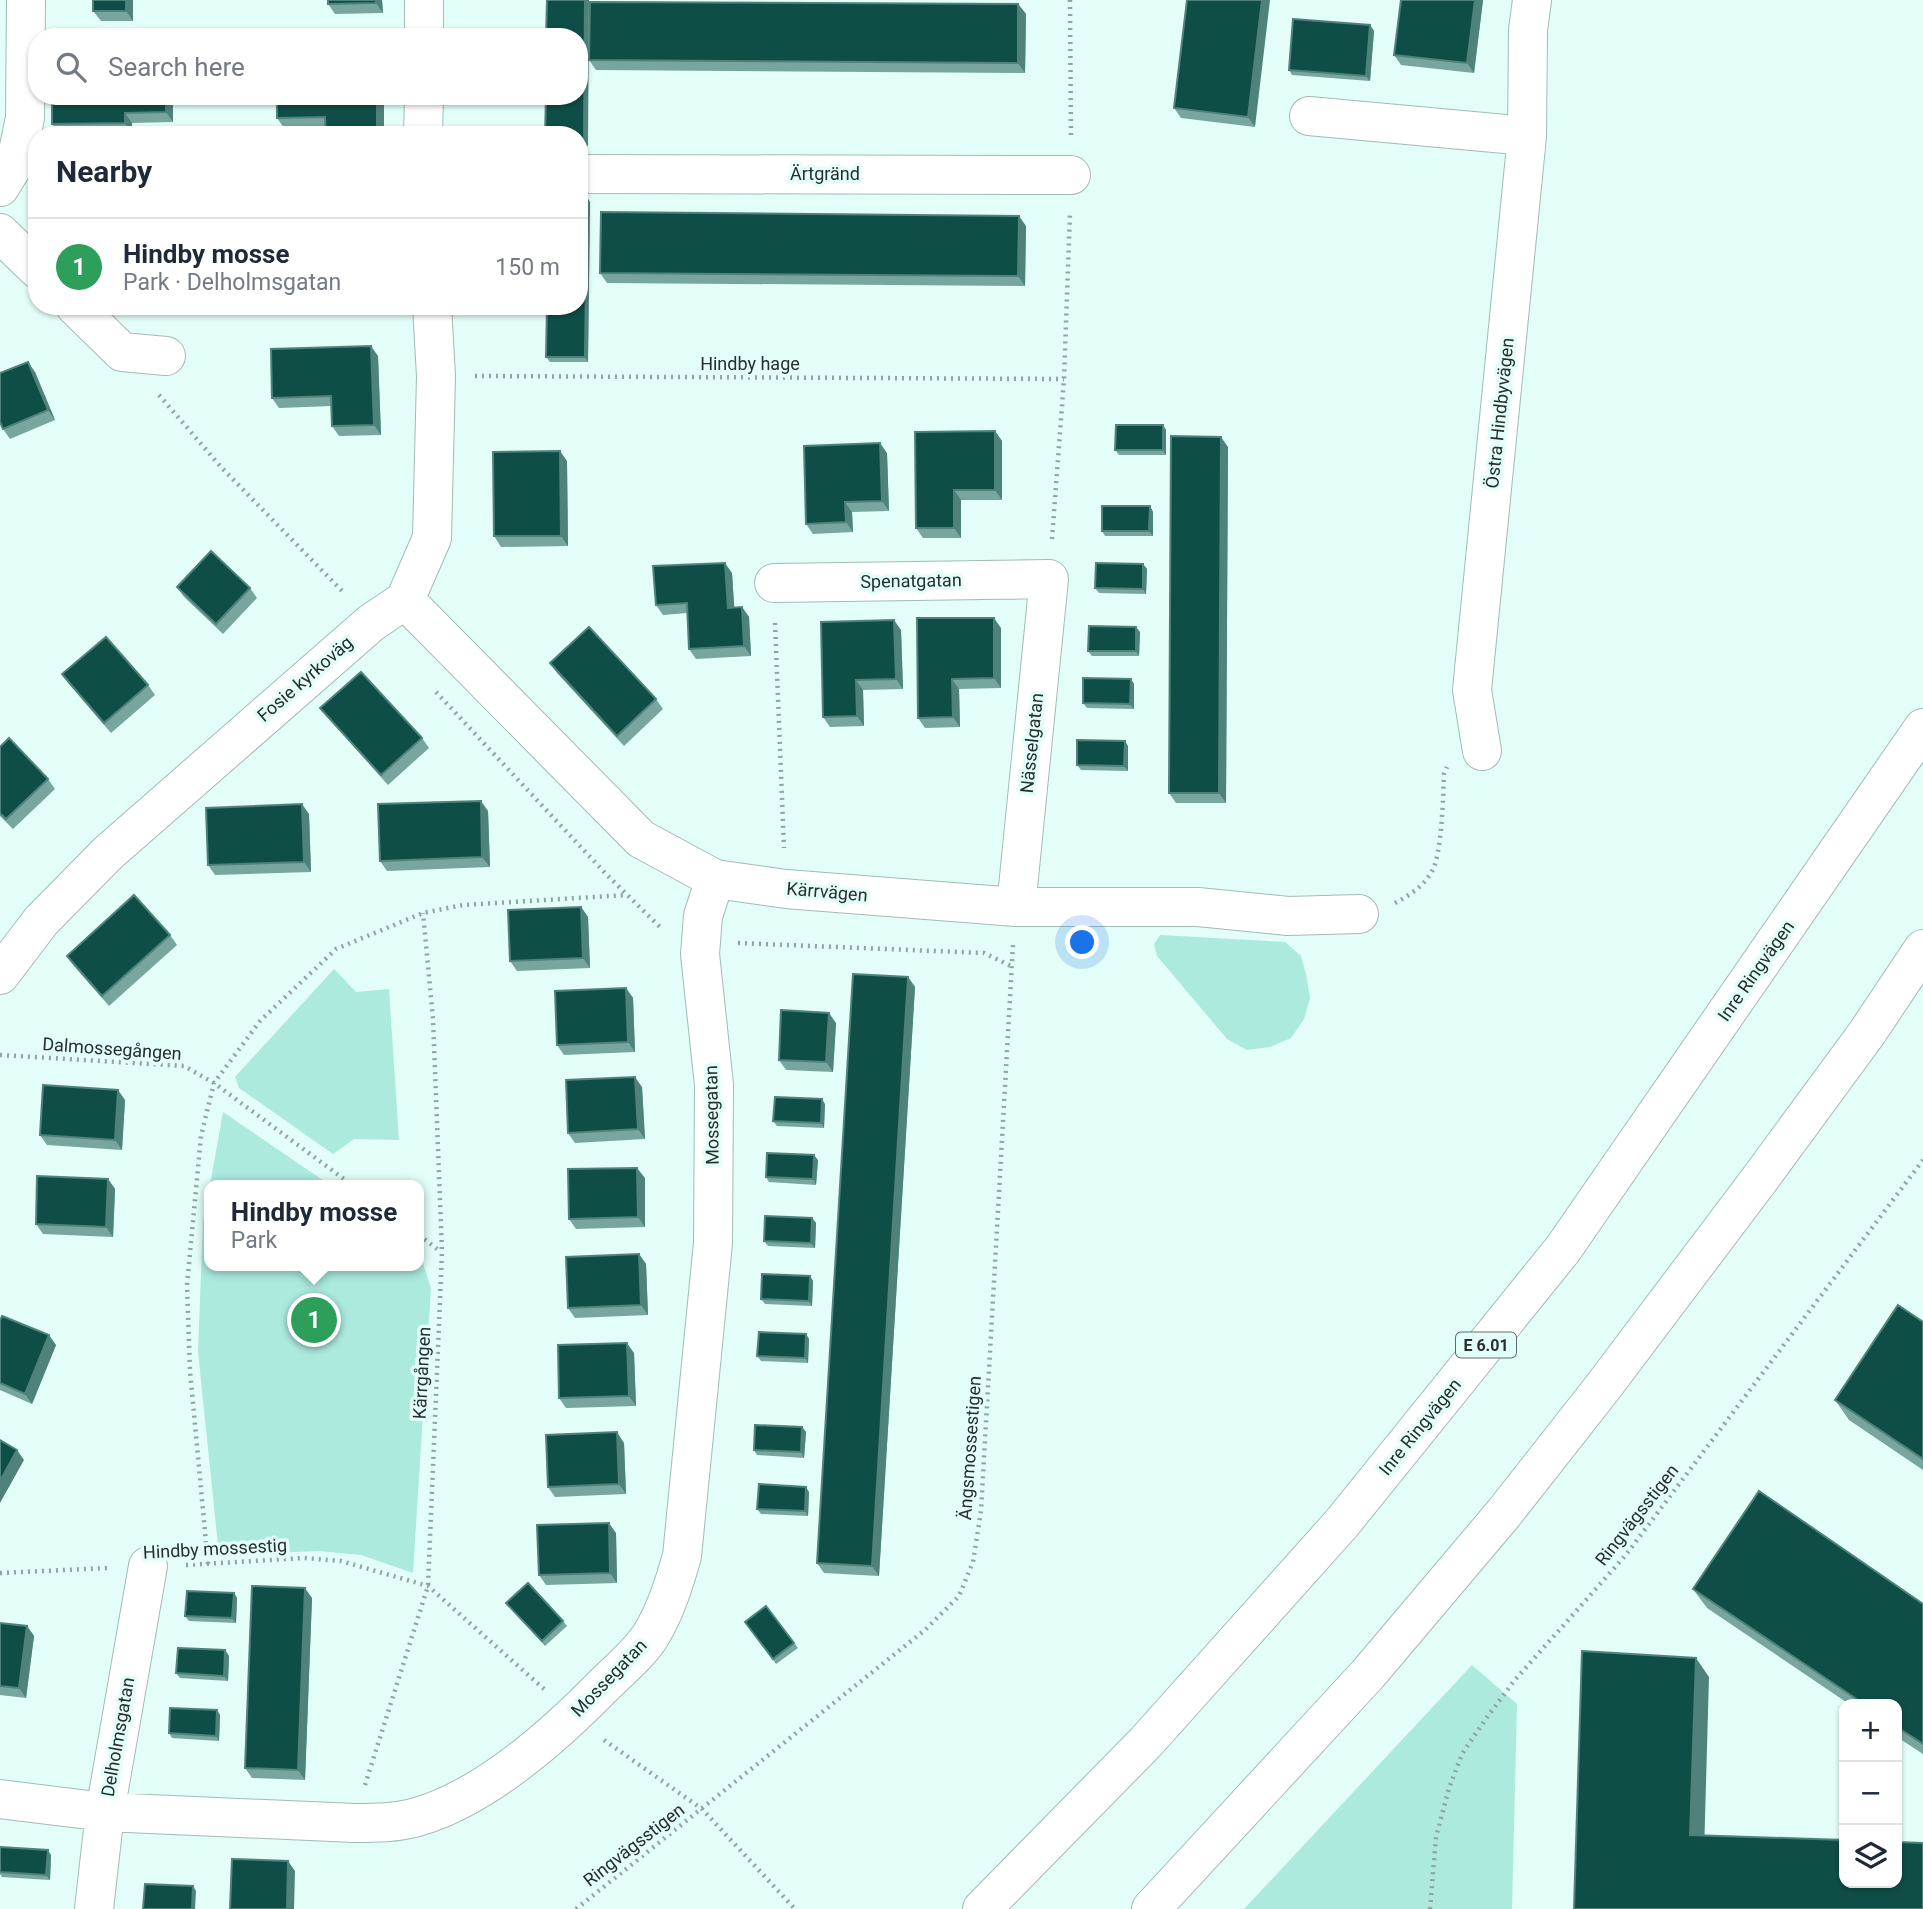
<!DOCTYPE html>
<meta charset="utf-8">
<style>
:root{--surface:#fff;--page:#f2f2f3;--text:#1f2937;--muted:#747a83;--line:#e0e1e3;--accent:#cb3f2b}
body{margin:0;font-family:Roboto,sans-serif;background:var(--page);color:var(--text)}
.controls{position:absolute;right:21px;bottom:21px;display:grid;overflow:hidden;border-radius:14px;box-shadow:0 2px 5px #0004}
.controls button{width:63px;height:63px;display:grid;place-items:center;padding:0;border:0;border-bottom:2px solid var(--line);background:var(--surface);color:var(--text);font:35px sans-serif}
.you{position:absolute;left:1083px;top:943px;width:24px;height:24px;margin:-18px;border:5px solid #fff;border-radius:50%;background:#1a73e8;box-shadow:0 0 0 10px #1a73e833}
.badge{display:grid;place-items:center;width:46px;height:46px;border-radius:50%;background:var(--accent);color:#fff;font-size:23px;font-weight:700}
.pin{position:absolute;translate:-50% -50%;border:4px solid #fff;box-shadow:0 2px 7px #0006}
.popup{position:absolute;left:204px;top:1180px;width:220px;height:91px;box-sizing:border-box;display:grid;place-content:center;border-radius:14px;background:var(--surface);filter:drop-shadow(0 2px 5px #0005);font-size:23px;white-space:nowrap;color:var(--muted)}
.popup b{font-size:26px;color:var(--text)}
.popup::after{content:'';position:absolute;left:50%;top:100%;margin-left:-14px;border:14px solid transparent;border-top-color:var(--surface)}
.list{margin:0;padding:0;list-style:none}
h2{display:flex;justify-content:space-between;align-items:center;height:91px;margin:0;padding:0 28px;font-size:30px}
h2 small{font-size:23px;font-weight:400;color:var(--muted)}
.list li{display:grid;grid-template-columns:46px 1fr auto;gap:21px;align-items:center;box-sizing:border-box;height:98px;padding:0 28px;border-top:2px solid var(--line)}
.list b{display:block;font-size:26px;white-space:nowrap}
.list p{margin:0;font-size:23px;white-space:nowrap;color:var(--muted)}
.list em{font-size:23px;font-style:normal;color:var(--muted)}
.icon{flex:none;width:38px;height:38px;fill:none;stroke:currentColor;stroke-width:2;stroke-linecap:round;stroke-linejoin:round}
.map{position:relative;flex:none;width:1923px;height:1909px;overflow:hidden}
.search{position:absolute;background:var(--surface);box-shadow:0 2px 5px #0004;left:28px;top:28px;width:560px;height:77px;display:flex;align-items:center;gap:18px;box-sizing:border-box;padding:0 24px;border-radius:28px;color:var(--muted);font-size:26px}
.panel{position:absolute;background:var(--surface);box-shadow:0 2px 5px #0004;left:28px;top:126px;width:560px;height:189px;border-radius:28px}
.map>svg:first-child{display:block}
.green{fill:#aceade}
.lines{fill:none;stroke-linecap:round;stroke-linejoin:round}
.minor-casing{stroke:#a2bbb5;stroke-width:40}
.highway-casing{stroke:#a2bbb5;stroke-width:40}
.path{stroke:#90a39f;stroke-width:4.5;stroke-dasharray:2 5;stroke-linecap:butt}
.minor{stroke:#fff;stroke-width:38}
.highway{stroke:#fff;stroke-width:38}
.wall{fill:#78a69f}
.shaded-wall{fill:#4e827b}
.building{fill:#0e4e46;stroke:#4e827b;stroke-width:2}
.labels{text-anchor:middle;stroke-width:7;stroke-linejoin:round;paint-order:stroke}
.shield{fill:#e3fdf8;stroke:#5f6d6a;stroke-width:2}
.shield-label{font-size:16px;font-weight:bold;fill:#262f2d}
.street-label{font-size:18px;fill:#262f2d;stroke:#e3fdf8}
</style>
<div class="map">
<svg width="1923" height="1909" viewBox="0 0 1923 1909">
<rect width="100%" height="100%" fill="#e3fdf8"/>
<path class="green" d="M1160,935l125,7 16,14 5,18 4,24 -6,21 -13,19 -21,9 -23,3 -20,-11 -70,-83 -3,-12z
M334,969l22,23 33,-3 10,151 -45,-1 -21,15 -94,-66 -4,-11z
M223,1112l107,73h-120z
M209,1189v77h210v-15l12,37 -18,285 -52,-18 -41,-4 -101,4 -21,-203 5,-131z
M1472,1665l45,39 -5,205h-268z"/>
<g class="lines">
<g class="minor-casing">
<path id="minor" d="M424,37v-37
M1309,116l218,20
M423,135l1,-39
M579,174l492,1
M0,187l16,-26 9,-43 1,-118
M0,233l37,36
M75,306l47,46 44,4
M774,583l275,-4 -33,328
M405,600l236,239 74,40 71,10 230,18h182l90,9 71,-2
M1482,751l-10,-61 55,-554 1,-106 4,-30
M0,975l41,-54 67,-68 263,-230 34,-23 27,-62 4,-162 -4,-70
M0,1799l105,13 249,11c20,0 43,0 63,-6 67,-19 138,-82 186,-131 16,-16 36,-32 48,-51 15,-25 23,-51 31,-79l31,-313 1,-158 -14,-131 3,-38 12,-37
M94,1909l11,-97 43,-246"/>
</g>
<g class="highway-casing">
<path id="highway" d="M982,1909l164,-167 196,-219 221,-274 360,-521
M1151,1909l217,-235 136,-161 99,-126 156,-207 108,-147 56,-84"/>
</g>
<path class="path" d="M1070,0l1,137
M475,376l589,3
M159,395l62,72 123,126
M1052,539l12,-160 6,-166
M775,623l9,225
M436,692l170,182 56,55
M1395,903c15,-8 29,-17 37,-32 10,-17 11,-75 12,-97l3,-7
M738,943l246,10 27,13
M0,1055l184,11 30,17 138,102
M419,1235l22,17
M208,1564l-18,-193 -3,-86 14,-149 13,-53 46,-62 76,-72 87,-36 40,-8 164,-10
M186,1565l118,-7 37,3 87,25 116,103
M0,1573l108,-5
M604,1740l98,69 93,100
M365,1785l63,-199 14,-334 -9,-233 -10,-106
M576,1909l349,-279 34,-34 14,-34 8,-51 32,-566
M1430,1909l6,-72 13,-49 13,-34 23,-34 29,-39 111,-125 298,-396"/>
<use href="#minor" class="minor"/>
<use href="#highway" class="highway"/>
</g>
<path class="wall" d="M133,0v21h-32l-8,-10z
M328,0h54l1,13 -48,1 -7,-10z
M1187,0l68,127 -74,-9 -7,-10z
M1483,0l-9,73 -73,-8 -7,-10z
M1018,4l8,10 -1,59 -429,-3 -7,-10z
M1370,25l4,6 -4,50 -78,-6 -3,-5z
M52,96h121v26l-41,1v10l-73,1 -7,-10z
M277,96h107v39l-59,-8 -41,1 -7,-10z
M579,96l9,50h-9z
M590,202l-2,160h-38l-4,-5z
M1026,226l-1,60 -418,-3 -7,-10z
M378,356l3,79 -42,1 -7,-10v-20l-53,2 -7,-10z
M35,372l20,48 -45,19 -7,-10z
M1163,425l3,5v25h-47l-4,-5z
M995,431l7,10v59h-41v38h-38l-7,-10z
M1228,447l-2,356h-50l-7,-10z
M887,453l2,58 -37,1 1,20 -40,2 -7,-10z
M567,461l1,85 -67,1 -7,-11z
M1150,506l3,6v24h-48l-3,-5z
M1143,564l4,5 -1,25 -47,-1 -4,-5z
M732,573l2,34h8l7,10 2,39 -55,3 -7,-10 -2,-36 -24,2 -7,-10z
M177,587l73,1 7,10 -34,36 -39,-37z
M917,618l84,10v60l-42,1 1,38 -35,1 -7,-10z
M901,630l2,59 -40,1 1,36 -34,1 -7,-10z
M1140,632l-1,24h-47l-4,-5z
M550,663l106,36 7,10 -39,37 -67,-73z
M62,674l86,11 7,10 -44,38 -42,-49z
M1131,679l3,5v25l-47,-1 -4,-5z
M320,708l102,30 7,10 -41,37 -60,-67z
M1128,746v25l-47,-1 -4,-5z
M0,747l48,32 7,10 -42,40 -13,-13z
M488,811l2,56 -103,4 -7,-10z
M309,814l2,58 -96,3 -7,-10z
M581,907l7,10 2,51 -73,3 -7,-10z
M170,935l7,10 -68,61 -35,-40 -7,-10z
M908,977l7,10 -36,589 -55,-3 -7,-10z
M626,988l7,10 2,54 -71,3 -7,-10z
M836,1023l-3,49 -47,-2 -7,-10z
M642,1087l3,52 -70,4 -7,-10z
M125,1100l-3,50 -75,-5 -7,-10z
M825,1104l-1,24 -47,-2 -4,-5z
M818,1160l-2,25 -47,-3 -3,-5z
M645,1178v49l-69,2 -7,-10z
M108,1179l7,10 -2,48 -70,-3 -7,-10z
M812,1218l4,5 -1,25 -47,-2 -4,-5z
M639,1254l7,10 2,51 -73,3 -7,-10z
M810,1276l3,5 -1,25 -47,-2 -4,-5z
M0,1321l56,24 -24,59 -32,-14z
M1923,1322v148l-74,-50 -14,-20z
M806,1334l3,5 -1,24 -47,-2 -4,-5z
M634,1353l2,53 -70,2 -7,-10z
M802,1427l4,5 -2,26 -47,-3 -3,-5z
M624,1443l2,51 -71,3 -7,-10z
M809,1492l-1,24 -47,-2 -4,-5z
M616,1533l1,50 -71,2 -7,-10z
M1693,1589l230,15v150l-26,-17v-33h-48l-142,-96z
M234,1593l3,5 -1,25 -47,-2 -4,-5z
M312,1598l-7,182 -53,-2 -7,-10z
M506,1603l57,18 4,5 -22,20z
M766,1606l32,42 -22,16 -31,-42z
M0,1623l27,3 7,10 -8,62 -26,-3z
M225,1650l4,6 -1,25 -48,-3 -4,-5z
M217,1710l3,5 -1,26 -47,-3 -3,-5z
M0,1847l51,8 -1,25 -48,-3 -2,-3z"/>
<path class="shaded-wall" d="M126,0h7v21l-7,-10z
M376,0h6l1,13 -7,-10z
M585,0h4l-1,146 -4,-5z
M1262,0h8l-15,127 -7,-10z
M1475,0h8l-9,73 -7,-10z
M1018,4l8,10 -1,59 -7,-10z
M1370,25l4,6 -4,50 -4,-5z
M166,96h7v26l-7,-10z
M377,96h7v39h-7z
M125,113l7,10v10l-7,-10z
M587,197l3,5 -2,160 -3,-5z
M1019,216l7,10 -1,60 -7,-10z
M371,346l7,10 3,79 -7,-10z
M28,362l7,10 20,48 -7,-10z
M1163,425l3,5v25l-3,-5z
M995,431l7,10v59l-7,-10z
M1221,437l7,10 -2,356 -7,-10z
M880,443l7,10 2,58 -7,-10z
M560,451l7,10 1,85 -7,-10z
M954,490l7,10v38l-7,-10z
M845,502l7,10 1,20 -7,-10z
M1150,506l3,6v24l-4,-5z
M725,563l7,10 3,45 -7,-10z
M1143,564l4,5 -1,25 -3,-5z
M742,607l7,10 2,39 -7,-10z
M994,618l7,10v60l-7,-10z
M894,620l7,10 2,59 -7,-10z
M1136,627l4,5 -1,24 -3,-5z
M952,679l7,10 1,38 -7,-10z
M1131,679l3,5v25l-4,-5z
M856,680l7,10 1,36 -7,-10z
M1125,741l3,5v25l-4,-5z
M481,801l7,10 2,56 -8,-10z
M302,804l7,10 2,58 -7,-10z
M581,907l7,10 2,51 -7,-10z
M908,977l7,10 -36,589 -7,-10z
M626,988l7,10 2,54 -7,-10z
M829,1013l7,10 -3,49 -7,-10z
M635,1077l7,10 3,52 -7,-10z
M118,1090l7,10 -3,50 -7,-10z
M822,1099l3,5 -1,24 -3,-5z
M814,1155l4,5 -2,25 -3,-6z
M637,1168l8,10v49l-7,-10z
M108,1179l7,10 -2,48 -7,-10z
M812,1218l4,5 -1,25 -4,-5z
M639,1254l7,10 2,51 -7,-10z
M810,1276l3,5 -1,25 -3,-5z
M806,1334l3,5 -1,24 -3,-5z
M49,1335l7,10 -24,59 -7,-10z
M627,1343l7,10 2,53 -7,-10z
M802,1427l4,5 -2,26 -3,-6z
M617,1432l7,11 2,51 -7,-10z
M17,1450l7,10 -24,43v-22z
M806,1487l3,5 -1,24 -3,-5z
M609,1523l7,10 1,50 -7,-10z
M305,1588l7,10 -7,182 -7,-10z
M234,1593l3,5 -1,25 -4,-5z
M27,1626l7,10 -8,62 -7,-10z
M225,1650l4,6 -1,25 -4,-5z
M1696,1658l13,19 -5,177 -14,-19z
M217,1710l3,5 -1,26 -3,-5z
M48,1850l3,5 -1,25 -4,-5z
M288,1861l7,10 -1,38h-7z
M193,1886l3,5 -1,18h-3z"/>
<path class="building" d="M93,0h33v11h-33z
M328,0h48v3l-48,1z
M547,0h38l-1,141h-5v-6h-34l1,-39h33v-59h-33z
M1187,0h75l-14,117 -74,-9z
M1401,0h74l-8,63 -73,-8z
M590,2l428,2v59l-429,-3z
M1293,19l77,6 -4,51 -77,-6z
M52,96h114v16l-41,1v10l-73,1z
M277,96h100v39h-51l-1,-18 -48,1z
M579,197h8l-2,160h-39l1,-51h32z
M601,212l418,4 -1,60 -418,-3z
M371,346l3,79 -42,1 -1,-30 -59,2 -1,-49z
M28,362l20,48 -45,19 -3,-7v-49z
M1116,425h47v25h-48z
M995,431v59h-41v38h-38l-1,-96z
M1171,436l50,1 -2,356h-50z
M880,443l2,58 -37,1 1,20 -40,2 -2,-78z
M560,451l1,85h-67l-1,-84z
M1102,506h48l-1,25h-47z
M211,551l39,37 -34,36 -39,-37z
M725,563l3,45 14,-1 2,39 -55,3 -2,-46 -31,2 -3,-39z
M1096,563l47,1v25l-48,-1z
M917,618h77v60l-42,1 1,38 -35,1z
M894,620l2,59 -40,1 1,36 -34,1 -2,-95z
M1089,626l47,1v24h-48z
M589,627l67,72 -39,37 -67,-73z
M106,637l42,48 -44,38 -42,-49z
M361,672l61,66 -41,37 -61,-67z
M1083,678l48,1 -1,25 -47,-1z
M9,738l39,41 -42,40 -6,-6v-66z
M1077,740l48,1 -1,25 -47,-1z
M481,801l1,56 -102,4 -2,-57z
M302,804l2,58 -96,3 -2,-57z
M134,895l36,40 -68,61 -35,-40z
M581,907l2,51 -73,3 -2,-51z
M853,974l55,3 -36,589 -55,-3z
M626,988l2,54 -71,3 -2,-54z
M781,1010l48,3 -3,49 -47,-2z
M635,1077l3,52 -70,4 -2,-53z
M43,1085l75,5 -3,50 -75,-5z
M775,1097l47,2 -1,24 -48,-2z
M767,1153l47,2 -1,24 -47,-2z
M637,1168l1,49 -69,2 -1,-50z
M37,1176l71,3 -2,48 -70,-3z
M765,1216l47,2 -1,25 -47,-2z
M639,1254l2,51 -73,3 -2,-51z
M762,1274l48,2 -1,25 -48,-2z
M1898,1305l25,17v137l-88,-59z
M2,1316l47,19 -24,59 -25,-11v-62z
M759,1332l47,2 -1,24 -48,-2z
M627,1343l2,53 -70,2 -1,-53z
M755,1425l47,2 -1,25 -47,-2z
M617,1432l2,52 -71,3 -2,-52z
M0,1440l17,10 -17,31z
M759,1484l47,3 -1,24 -48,-2z
M1759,1491l164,113v140l-26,-17v-23h-33l-171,-115z
M609,1523l1,50 -71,2 -2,-50z
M528,1583l35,38 -21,20 -36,-38z
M252,1586l53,2 -7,182 -53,-2z
M187,1591l47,2 -2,25 -47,-2z
M766,1606l28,37 -21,16 -28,-37z
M0,1623l27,3 -8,62 -19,-2z
M178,1648l47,2 -1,26 -48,-3z
M1582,1651l114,7 -6,177 154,5v43h53v-41l26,1v66h-349z
M170,1708l47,2 -1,26 -47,-3z
M0,1847l48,3 -2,25 -46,-3z
M232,1859l56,2 -1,48h-57z
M145,1884l48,2 -1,23h-49z"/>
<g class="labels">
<rect class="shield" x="1456" y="1332.5" width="60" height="25" rx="5"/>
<g class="shield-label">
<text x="1486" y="1351">E 6.01</text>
</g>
<g class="street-label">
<text x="825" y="180">Ärtgränd</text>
<text x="750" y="370">Hindby hage</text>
<text transform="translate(1500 413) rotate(-84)" y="6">Östra Hindbyvägen</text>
<text transform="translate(911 581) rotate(-1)" y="6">Spenatgatan</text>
<text transform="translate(305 679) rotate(-41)" y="6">Fosie kyrkoväg</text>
<text transform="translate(1032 743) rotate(-84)" y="6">Nässelgatan</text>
<text transform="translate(827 892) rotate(5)" y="6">Kärrvägen</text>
<text transform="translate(1756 971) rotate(-55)" y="6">Inre Ringvägen</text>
<text transform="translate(112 1049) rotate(4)" y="6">Dalmossegången</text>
<text transform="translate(712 1115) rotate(-91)" y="6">Mossegatan</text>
<text transform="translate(422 1373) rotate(-87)" y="6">Kärrgången</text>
<text transform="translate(1420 1427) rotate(-51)" y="6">Inre Ringvägen</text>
<text transform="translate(970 1448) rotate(-86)" y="6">Ängsmossestigen</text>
<text transform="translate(1637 1515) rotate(-52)" y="6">Ringvägsstigen</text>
<text transform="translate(215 1549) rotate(-3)" y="6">Hindby mossestig</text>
<text transform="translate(609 1678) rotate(-46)" y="6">Mossegatan</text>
<text transform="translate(118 1737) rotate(-80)" y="6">Delholmsgatan</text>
<text transform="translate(634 1845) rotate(-38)" y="6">Ringvägsstigen</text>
</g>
</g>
</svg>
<div class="controls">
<button>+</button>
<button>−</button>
<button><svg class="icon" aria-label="layers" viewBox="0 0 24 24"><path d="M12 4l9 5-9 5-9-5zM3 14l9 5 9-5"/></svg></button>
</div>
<div class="you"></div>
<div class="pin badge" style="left:314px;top:1320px;background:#2e9e5b">1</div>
<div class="popup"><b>Hindby mosse</b>Park</div>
<div class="search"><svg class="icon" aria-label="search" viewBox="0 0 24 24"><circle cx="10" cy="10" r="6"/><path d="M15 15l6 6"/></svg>Search here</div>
<section class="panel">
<h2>Nearby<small></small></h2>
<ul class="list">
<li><span class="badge" style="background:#2e9e5b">1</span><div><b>Hindby mosse</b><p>Park · Delholmsgatan</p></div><em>150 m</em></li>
</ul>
</section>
</div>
